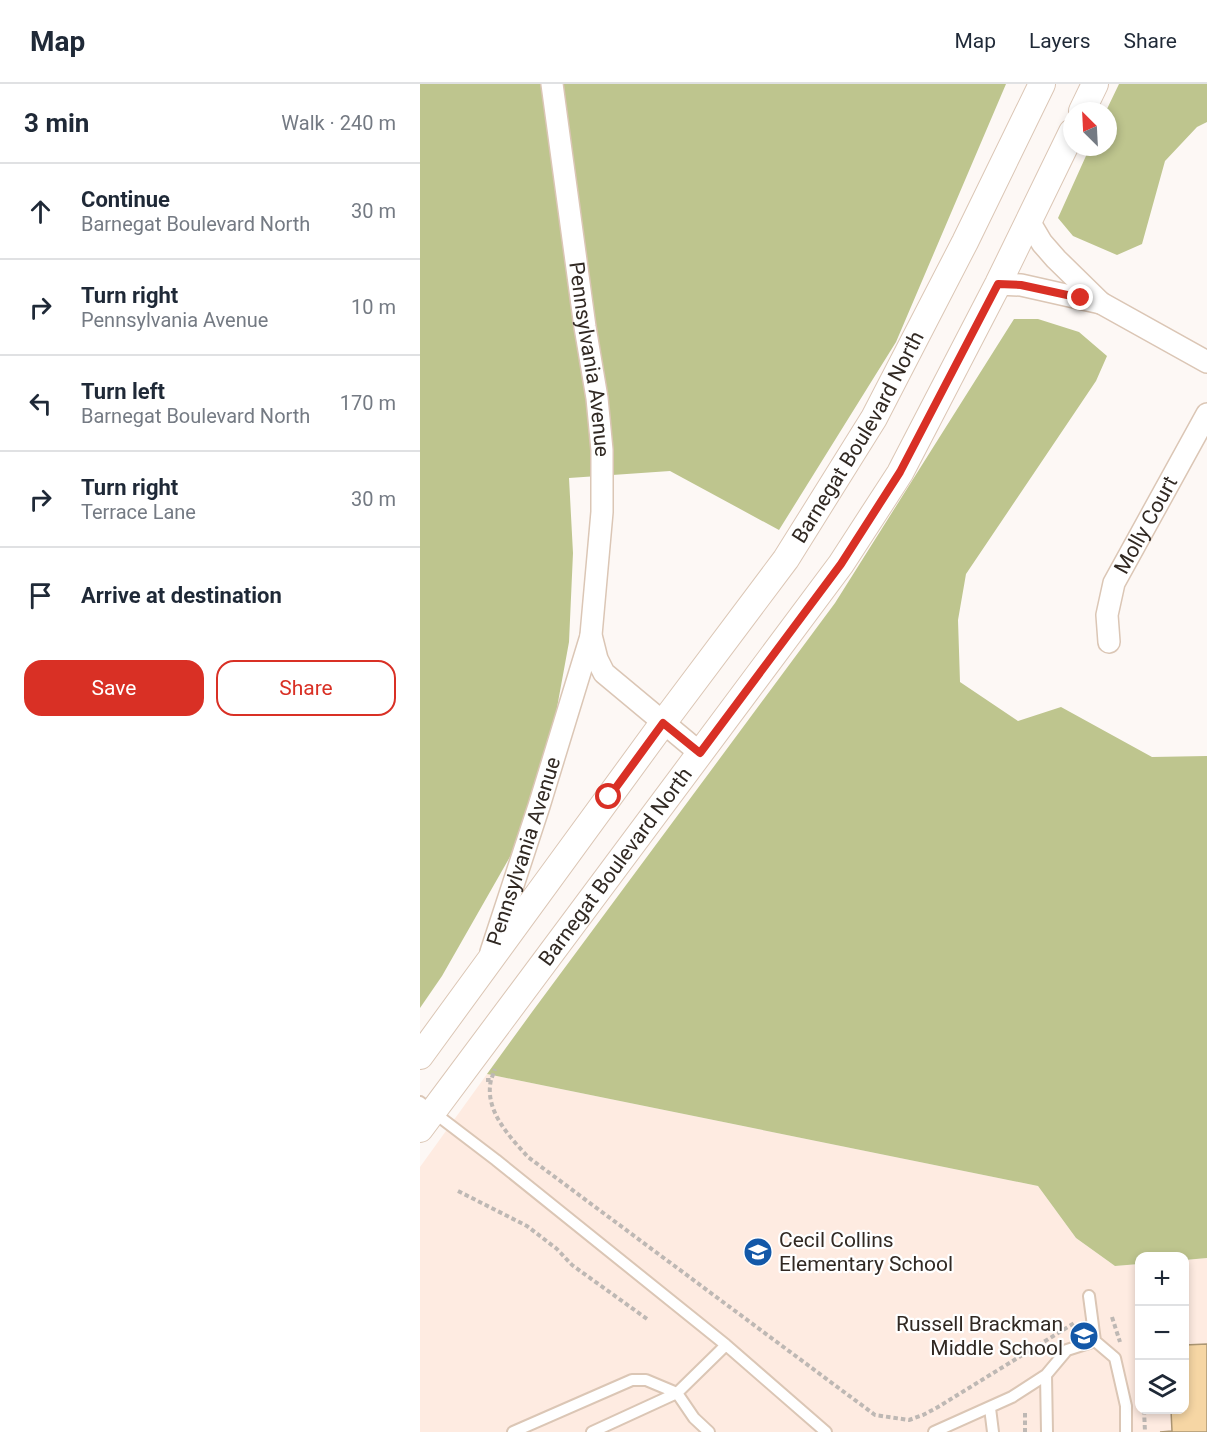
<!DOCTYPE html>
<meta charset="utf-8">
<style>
:root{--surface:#fff;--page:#f2f2f3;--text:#1f2937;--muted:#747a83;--line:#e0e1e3;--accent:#d93025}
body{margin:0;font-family:Roboto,sans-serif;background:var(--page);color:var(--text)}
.controls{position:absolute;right:18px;bottom:18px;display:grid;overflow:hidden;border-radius:12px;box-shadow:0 3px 9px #0003}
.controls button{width:54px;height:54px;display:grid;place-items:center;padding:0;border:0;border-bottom:2px solid var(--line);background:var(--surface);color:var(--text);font:30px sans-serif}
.compass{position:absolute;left:643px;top:18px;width:54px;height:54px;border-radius:50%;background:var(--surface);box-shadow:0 3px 9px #0003;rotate:336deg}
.stop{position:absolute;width:18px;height:18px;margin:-14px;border:4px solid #d93025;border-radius:50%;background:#fff}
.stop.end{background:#d93025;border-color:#fff;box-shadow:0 2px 6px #0008}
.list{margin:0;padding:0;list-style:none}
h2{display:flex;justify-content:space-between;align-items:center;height:78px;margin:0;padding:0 24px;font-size:26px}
h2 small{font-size:20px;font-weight:400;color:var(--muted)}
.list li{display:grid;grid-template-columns:39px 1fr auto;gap:18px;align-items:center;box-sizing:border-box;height:96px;padding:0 24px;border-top:2px solid var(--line)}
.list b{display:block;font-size:22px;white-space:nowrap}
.list p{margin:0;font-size:20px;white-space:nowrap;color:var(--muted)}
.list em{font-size:20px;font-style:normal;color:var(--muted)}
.actions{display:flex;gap:12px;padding:18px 24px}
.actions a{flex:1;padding:14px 0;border:2px solid var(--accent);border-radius:18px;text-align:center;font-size:21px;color:var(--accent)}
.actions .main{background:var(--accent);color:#fff}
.icon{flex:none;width:33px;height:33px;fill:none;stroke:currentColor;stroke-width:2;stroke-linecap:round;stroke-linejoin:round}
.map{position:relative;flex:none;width:787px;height:1348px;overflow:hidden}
header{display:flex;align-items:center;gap:36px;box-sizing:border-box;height:84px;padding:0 30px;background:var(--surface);border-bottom:2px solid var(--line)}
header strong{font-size:28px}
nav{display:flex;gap:33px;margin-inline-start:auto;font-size:21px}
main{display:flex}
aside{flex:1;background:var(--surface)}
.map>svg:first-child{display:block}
.education{fill:#feebe1}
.forest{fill:#bec58e}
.building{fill:#f6d6a4;stroke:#ac9673;stroke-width:1.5}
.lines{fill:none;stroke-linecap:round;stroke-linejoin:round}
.service-casing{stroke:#dbc6b5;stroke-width:14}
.minor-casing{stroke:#dbc6b5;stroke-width:24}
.tertiary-casing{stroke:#dbc6b5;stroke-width:28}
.path{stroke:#beb8b4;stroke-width:4;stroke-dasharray:4.5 3;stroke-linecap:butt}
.service{stroke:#fff;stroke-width:10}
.minor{stroke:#fff;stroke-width:21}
.tertiary{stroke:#fff;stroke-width:26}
.route{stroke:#d93025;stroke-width:8}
.labels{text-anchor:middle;stroke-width:4.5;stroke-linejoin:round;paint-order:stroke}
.street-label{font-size:21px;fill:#312923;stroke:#fff}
.poi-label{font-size:21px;fill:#312923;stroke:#fff;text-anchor:start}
</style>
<header>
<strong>Map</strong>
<nav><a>Map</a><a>Layers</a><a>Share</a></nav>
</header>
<main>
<aside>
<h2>3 min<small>Walk · 240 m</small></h2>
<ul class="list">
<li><svg class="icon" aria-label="ahead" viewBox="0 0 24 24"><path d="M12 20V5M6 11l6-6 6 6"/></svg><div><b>Continue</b><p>Barnegat Boulevard North</p></div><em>30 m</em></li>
<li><svg class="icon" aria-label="right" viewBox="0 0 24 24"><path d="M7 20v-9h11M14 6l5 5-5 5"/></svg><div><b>Turn right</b><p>Pennsylvania Avenue</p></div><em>10 m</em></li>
<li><svg class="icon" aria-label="left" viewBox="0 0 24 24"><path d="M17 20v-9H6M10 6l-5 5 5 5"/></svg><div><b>Turn left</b><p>Barnegat Boulevard North</p></div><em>170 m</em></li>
<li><svg class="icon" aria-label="right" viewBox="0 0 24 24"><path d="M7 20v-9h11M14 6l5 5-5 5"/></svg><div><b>Turn right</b><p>Terrace Lane</p></div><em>30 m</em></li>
<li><svg class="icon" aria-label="arrive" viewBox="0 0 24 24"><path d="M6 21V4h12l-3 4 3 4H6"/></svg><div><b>Arrive at destination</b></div></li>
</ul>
<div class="actions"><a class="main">Save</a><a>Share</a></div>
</aside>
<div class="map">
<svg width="787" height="1348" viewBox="0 0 787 1348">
<rect width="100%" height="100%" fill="#fdf8f5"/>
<path class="education" d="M67,990l551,112 38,52 39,28 24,-2 1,146h44l1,-150 22,-2v174h-787v-265z"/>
<path class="forest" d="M0,0h586l-110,258 -117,188 -109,-59 -101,7 4,75 -4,89 -30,164 -97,170 -22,32z
M699,0h88v38l-10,5 -32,34 -23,83 -25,11 -44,-19 -15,-18 32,-71h18v-36h-2z
M594,235h24l41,13 28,24 -11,25 -130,193 -8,46 2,62 58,39 43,-14 91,50 55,-1v502l-22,2 -1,-4h-44l-1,8 -24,2 -39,-28 -38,-52 -551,-112 45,-62 303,-409z"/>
<path class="building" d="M787,1260v88h-47l12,-1 -1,-21h14v-65z"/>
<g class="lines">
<g class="service-casing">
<path id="service" d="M0,1018l76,58 230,185 100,87
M669,1212l6,45
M626,1291l1,57
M570,1324l3,24
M93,1348l119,-52h14l31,13 17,25 15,14
M172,1348l85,-39 49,-48
M514,1348l78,-35 34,-22 21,-25 28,-9 20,17 11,48v26"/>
</g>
<g class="minor-casing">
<g id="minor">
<path id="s1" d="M132,0l33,243 12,71 5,52v62l-11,123 6,24 7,14 96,80"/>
<path d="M609,137l13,22 14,16 45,44 106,59"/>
<path d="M578,200l23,1 80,18"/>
<path id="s2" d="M689,558l-2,-27 7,-32 93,-169"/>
<path id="s3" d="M71,868l48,-146 52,-170"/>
</g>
</g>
<g class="tertiary-casing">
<g id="tertiary">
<path d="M662,27l13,-27"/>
<path id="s4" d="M0,972l243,-333 123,-164 88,-141 91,-176 77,-158"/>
<path id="s5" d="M0,1045l421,-565 59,-91 98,-189 74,-152"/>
</g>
</g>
<path class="path" d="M66,996h5l4,-11
M71,996c-7,30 18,56 37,77l347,258 34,5 14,-5 15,-8 138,-85
M38,1107l69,35 30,23 15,16 75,54
M692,1233l8,25
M724,1326l1,22
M605,1329v19"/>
<use href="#service" class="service"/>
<use href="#minor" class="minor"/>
<use href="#tertiary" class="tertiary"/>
</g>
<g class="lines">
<path class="route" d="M189,713l54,-74 37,30 141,-189 59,-92 98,-188 23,1 60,13"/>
</g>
<defs>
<g id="school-disc" transform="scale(1.5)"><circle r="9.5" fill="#1358a8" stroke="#fff"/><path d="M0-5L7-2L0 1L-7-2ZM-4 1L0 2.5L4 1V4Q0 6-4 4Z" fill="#fff"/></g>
</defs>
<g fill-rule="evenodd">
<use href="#school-disc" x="338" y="1168"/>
<use href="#school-disc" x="664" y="1252"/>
</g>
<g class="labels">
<g class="street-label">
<text dy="7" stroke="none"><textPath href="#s1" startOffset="278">Pennsylvania Avenue</textPath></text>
<text dy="7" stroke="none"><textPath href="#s4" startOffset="759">Barnegat Boulevard North</textPath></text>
<text dy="7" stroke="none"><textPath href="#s2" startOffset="126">Molly Court</textPath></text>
<text dy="7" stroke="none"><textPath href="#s3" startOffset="106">Pennsylvania Avenue</textPath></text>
<text dy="7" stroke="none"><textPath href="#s5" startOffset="327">Barnegat Boulevard North</textPath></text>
</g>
<g class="poi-label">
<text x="359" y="1163">Cecil Collins<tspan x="359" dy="24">Elementary School</tspan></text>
<text x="643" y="1247" text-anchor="end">Russell Brackman<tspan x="643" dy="24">Middle School</tspan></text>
</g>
</g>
</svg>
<div class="controls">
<button>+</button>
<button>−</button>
<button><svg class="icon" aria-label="layers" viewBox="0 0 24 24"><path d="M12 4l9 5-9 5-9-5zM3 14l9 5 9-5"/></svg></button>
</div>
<svg class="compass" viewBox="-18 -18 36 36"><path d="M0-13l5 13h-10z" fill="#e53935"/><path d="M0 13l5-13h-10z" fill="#747a83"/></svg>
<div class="stop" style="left:189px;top:713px"></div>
<div class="stop end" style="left:661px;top:214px"></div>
</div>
</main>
